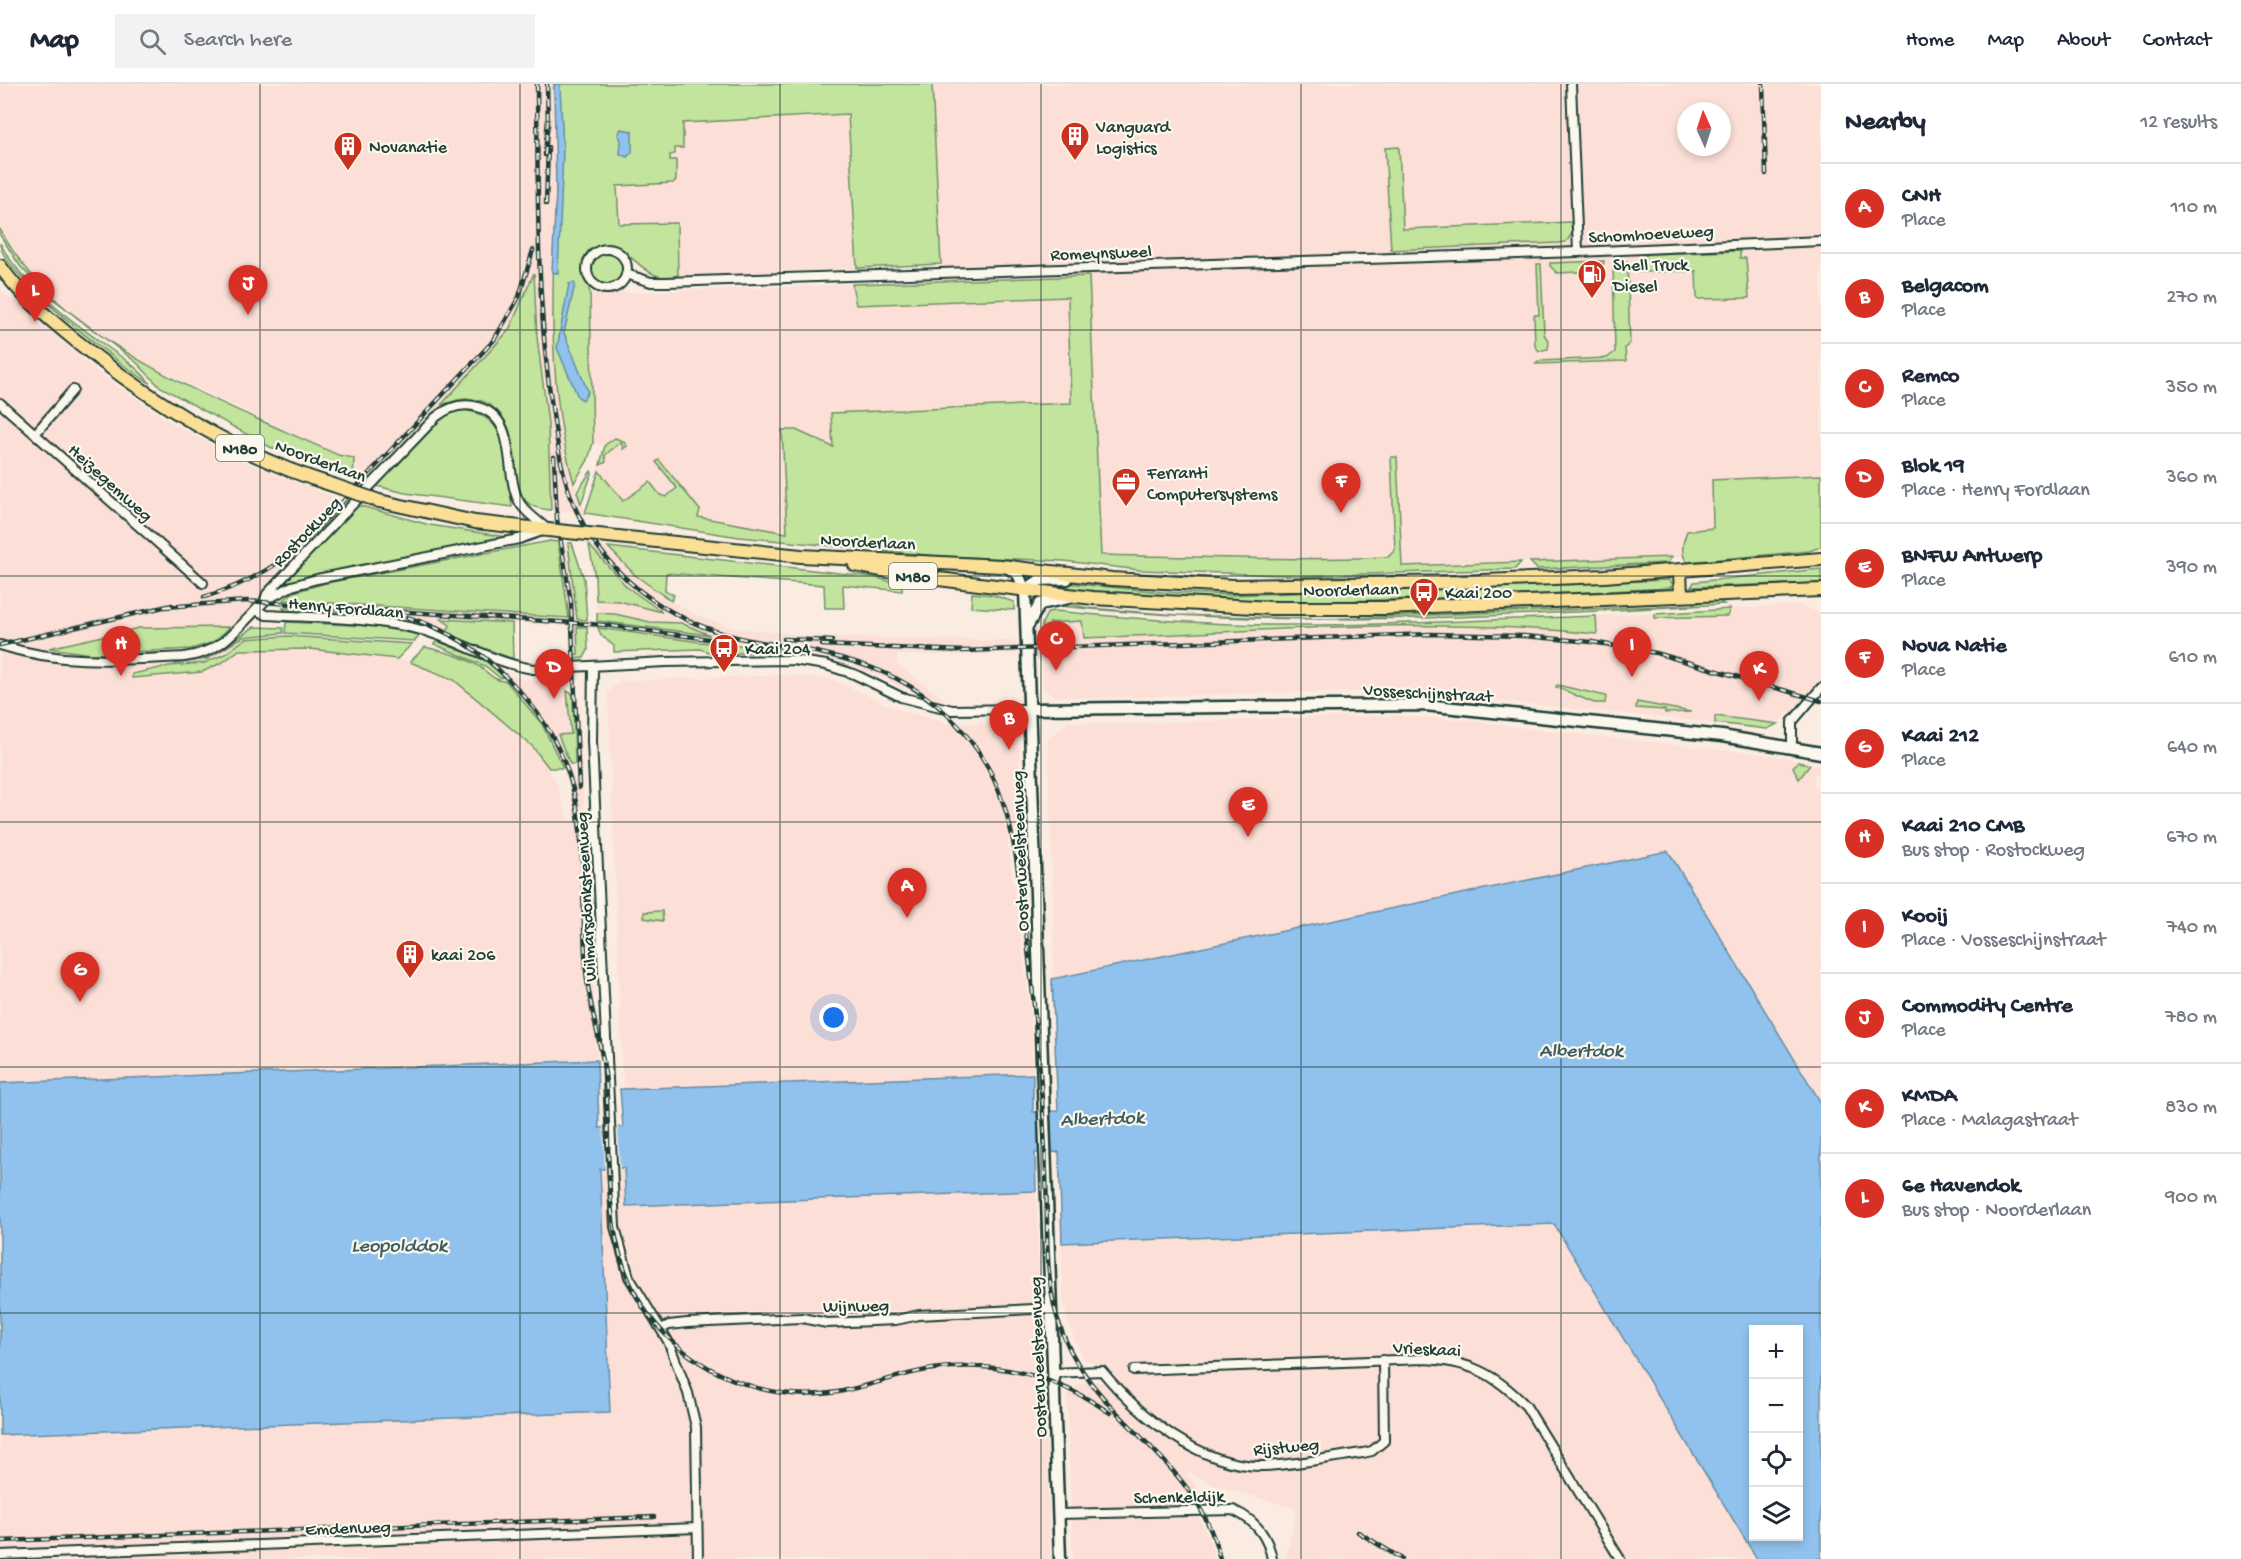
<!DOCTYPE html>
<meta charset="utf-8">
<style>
:root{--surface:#fff;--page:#f2f2f3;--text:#1f2937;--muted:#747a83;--line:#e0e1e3;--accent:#d93025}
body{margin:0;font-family:"Gochi Hand",sans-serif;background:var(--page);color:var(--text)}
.controls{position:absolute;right:18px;bottom:18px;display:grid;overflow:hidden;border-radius:0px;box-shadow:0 3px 9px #0003}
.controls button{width:54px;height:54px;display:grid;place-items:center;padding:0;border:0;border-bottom:2px solid var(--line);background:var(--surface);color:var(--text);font:30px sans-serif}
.compass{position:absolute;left:1677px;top:18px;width:54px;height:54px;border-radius:50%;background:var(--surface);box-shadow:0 3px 9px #0003;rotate:357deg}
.you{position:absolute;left:834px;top:934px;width:21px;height:21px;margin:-15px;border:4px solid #fff;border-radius:50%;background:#1a73e8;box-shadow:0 0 0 9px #1a73e833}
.badge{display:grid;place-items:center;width:39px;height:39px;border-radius:50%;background:var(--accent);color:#fff;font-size:20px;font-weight:700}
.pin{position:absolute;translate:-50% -50px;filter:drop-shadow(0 2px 3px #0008)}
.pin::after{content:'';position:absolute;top:32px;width:21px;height:18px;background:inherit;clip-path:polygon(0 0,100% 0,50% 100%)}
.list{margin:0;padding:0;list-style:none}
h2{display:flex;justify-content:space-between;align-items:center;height:78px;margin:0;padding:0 24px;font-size:26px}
h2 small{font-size:20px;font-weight:400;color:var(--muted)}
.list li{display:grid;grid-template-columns:39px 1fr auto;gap:18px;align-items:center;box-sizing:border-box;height:90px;padding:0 24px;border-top:2px solid var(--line)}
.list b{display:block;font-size:22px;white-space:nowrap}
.list p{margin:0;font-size:20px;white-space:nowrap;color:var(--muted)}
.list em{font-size:20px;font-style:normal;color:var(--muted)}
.icon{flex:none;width:33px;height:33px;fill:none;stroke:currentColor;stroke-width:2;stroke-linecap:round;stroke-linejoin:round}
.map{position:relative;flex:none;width:1821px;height:1475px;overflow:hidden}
header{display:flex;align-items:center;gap:36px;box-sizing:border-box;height:84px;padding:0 30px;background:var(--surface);border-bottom:2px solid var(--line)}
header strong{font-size:28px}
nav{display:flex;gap:33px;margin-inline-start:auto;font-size:21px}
.search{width:420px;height:54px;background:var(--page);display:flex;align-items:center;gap:15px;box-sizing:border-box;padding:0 21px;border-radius:0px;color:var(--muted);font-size:22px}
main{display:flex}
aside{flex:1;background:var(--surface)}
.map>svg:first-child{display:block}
.built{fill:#fcdfd6;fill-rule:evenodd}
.green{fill:#c2e49d;stroke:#709068;stroke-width:1.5}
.water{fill:#91c2ed;stroke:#638da3;stroke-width:1.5;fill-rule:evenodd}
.pier{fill:#fbece2}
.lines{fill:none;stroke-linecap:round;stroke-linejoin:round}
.street-casing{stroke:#1f3d34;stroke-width:12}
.secondary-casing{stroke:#1f3d34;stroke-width:15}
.primary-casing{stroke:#1f3d34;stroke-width:16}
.street{stroke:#fbf7ec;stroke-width:8}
.secondary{stroke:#fbf7ec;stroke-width:10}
.primary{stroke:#fbdf96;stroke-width:12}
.rail-casing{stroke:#1f3d34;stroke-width:4.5}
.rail{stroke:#fbf7ec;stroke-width:2;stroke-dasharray:7;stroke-linecap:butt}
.primary-bridge-casing{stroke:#1f3d34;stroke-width:16;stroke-linecap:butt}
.primary-bridge{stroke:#fbdf96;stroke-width:12}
.grid{fill:none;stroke:#1f3d34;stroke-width:1.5;stroke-opacity:0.55}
.labels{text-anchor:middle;stroke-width:4.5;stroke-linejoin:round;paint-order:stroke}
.shield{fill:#fbf7ec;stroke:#61756b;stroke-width:1.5}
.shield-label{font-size:16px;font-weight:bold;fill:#1f3d34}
.poi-label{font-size:18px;fill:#1f3d34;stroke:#fbf7ec;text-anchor:start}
.street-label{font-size:18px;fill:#1f3d34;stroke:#fbf7ec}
.water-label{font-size:20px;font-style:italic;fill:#3c5e62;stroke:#fbf7ec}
</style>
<header>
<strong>Map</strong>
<div class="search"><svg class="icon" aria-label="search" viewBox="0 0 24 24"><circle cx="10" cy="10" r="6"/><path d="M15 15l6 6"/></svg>Search here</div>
<nav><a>Home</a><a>Map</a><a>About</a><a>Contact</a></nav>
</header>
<main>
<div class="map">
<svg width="1821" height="1475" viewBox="0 0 1821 1475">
<rect width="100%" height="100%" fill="#fbece2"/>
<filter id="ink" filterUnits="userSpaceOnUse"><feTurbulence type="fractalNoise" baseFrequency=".0167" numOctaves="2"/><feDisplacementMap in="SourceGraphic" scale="12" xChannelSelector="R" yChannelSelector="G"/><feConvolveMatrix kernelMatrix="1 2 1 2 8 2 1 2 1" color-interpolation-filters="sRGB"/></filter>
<g filter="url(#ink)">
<path class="built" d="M0,0h554l2,107 -3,137 10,99 9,48 13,38 -34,-3 -3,-87 -11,-86 -2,-63 -26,56 -29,35 -114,117 -13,-4 1,-20 -16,-3 -198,-94 -50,-34 -54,-47 -36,-51z
M932,0h889v461l-149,12 -448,13 -437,-37 -198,-35 15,-52 -11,-3 -3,-149 351,-13zM1686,27h36v36h-36z
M849,30l8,154 -185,9 -29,-8 -26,-23 -4,-121z
M0,206l104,87 71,48 69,37 103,40 -116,125 7,23 45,-2 76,4 51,10 44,18 87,76 16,28 11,37 8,-1 -8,-38 -12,-30 -24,-42 -26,-29 6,-5 20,5 32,1 5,13 2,39 -13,1 18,49 -3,-90h5l19,366 -597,23z
M558,458l10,1 9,76 130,16 -26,-12 -31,-1 -35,-8 -18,-1 -1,-13 11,-1 54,12 -34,-24 -19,-19 -16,-22 16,1 27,28 36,26 32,17 28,9 72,9 213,5v13l-119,1v9l48,36 -27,-6 -79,-35 -62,-11 -57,-4 -142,-17v27l-6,1 -3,-29 -127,-7 8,6 -4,9 -63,-19 -100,-8 1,-6 73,2 212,15z
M1799,521l19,7 3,14v53l-43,45 -62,-8 -1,7 -301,-31h-116l-205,6 -39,-2 -11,-7 -1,-48 9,-1 -1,-17 33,-2 1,17 346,-12 97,1 69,7v-18z
M784,591l47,4 66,30 49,14 72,1 5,104 -17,1 24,179 3,66 -410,15 -15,-396 12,-12z
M1331,633l70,-1 72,5 73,10 225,24 26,5 24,8 -3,6 -4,1 -1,10 8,5v313l-153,-252 -616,128 2,-37 -6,-204 21,-16 42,2z
M624,1084l2,38 410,-15 15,368h-1051v-124l610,-23 -10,-243z
M1554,1140l203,335h-471l11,-50 -85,-25 -27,-13 21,29 -15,1 19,40 4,18h-141l-6,-167 18,-10h20l-13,-20 -9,-3 -13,-31 -7,-28 -1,-57z"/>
<path class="green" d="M554,0h378l9,180 -84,4 -9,-154 -165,9v25h-8v6l-5,1v5h6v20l-3,3 -56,3 2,38 58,-1 1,52c-39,14 -48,-45 -89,-25 -14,17 -1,27 1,44l3,149 -5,17 -14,23c-27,-93 -22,-194 -18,-290 1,-36 -1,-73 -2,-109z
M1399,63l4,82 168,-7 1,12 -6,8 -7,1 -168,7 -6,-102z
M0,145c61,116 225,174 338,226l16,3 -1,20 -83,-31 -111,-61 -22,-23 -89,-68 -28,-29 -20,-31z
M0,159c23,43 66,74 105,102 16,12 33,22 45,38 -26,-15 -150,-110 -150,-140z
M1740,167v7h6l3,40 -52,1 -1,-28 -58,1 2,-12 8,-6z
M590 185a16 16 0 1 1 32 0a16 16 0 1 1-32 0Z
M1604,177l-1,5 -5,5 -41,2 -7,-7v-3z
M1627,177l3,82 -5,5 1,13 -90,3 3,-3 68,-3 8,-6 -2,-90z
M1537,180h4l3,70 5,8 -1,7 -9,2 -4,-5 -1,-31h5z
M534,189l3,64 11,86 3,87c-10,-1 -19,-2 -26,-10 -20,-26 1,-71 -35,-95 -15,-10 -32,-6 -49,0l68,-75z
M1089,192l12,279c96,2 191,6 287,2l7,-7 -4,-93h6l5,109 119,-4 -6,7 -208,7 -167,-6 -76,-9 -126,-5 -199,-19 -154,-24 14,-42 24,30 27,-19 10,13 6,2 11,-9 -21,-26 3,-2 41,50 -2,7 89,16 -5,-103h14l37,17 -2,-34 240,-10 -3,-106 -212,8 -4,-21z
M461,326c52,4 45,57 51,97l-107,-14 -28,-7c20,-22 55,-71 84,-76z
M615,354l8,3 4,5 -4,3 -2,-7 -16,13 1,7 -6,3 5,-20z
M591,387l1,2 -11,31 -4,-12z
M1821,391v72l-12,4 -122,11c-7,-8 -4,-21 0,-31l26,-3 -1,-48z
M357,421l73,20 77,12 -199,39 -18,7 -3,-3z
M550,457l8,1 11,76 -286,-18 11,-8 32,-9z
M568,459h4l12,36 3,41 -10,-1z
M589,461l38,42 35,25 -43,-11 -23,-1 -1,-23z
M608,463l266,30 28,8v6l-59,-6 1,23h-19l-1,-23 -158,-12 -1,18 9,4 -3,6 -36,-26z
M1672,473l-5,6 -130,6 -7,-7z
M1821,485v14l-130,4 3,-5z
M1669,496l5,5 -5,3c-187,9 -374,21 -560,5 -13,-2 -49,-2 -57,-9l3,-2 108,10 68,3z
M972,509l21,2 21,7v8l-43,-3z
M1706,517h13l5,3c-221,13 -444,25 -664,2v-4l28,6 90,7 149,4 364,-14z
M283,524l80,4 38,6 -115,-6z
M1730,525l-3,7 -72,2v-4z
M1055,527c71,7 142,13 213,14 110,1 219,-5 328,-9l1,18c-168,-18 -345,-2 -513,4l-2,-17 -32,2 1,17 -9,1v-18l6,-11z
M597,529l18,1 35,8 31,1 29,12 -113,-14z
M441,535l71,4 1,36 -67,-25 4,-9z
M286,538l87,4 47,9 -5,6 -130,-8z
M230,543l-16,15 -23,7 -100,5 -42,-6 90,-20z
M254,543l29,1v5l-40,4 -36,22 -33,5 33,-6z
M577,543h10l1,23 -4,8 -9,1v-5h3z
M598,544l102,14 77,6 10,3 -72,3 -15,-5 -86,3v-6l-13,-11z
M287,552l125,8 -15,15 -87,-10 -71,1 -16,12 -21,10 -70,6v-4l37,-8 35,-3 21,-9 20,-15z
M437,557l52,21 15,15 -4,1 -15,-12 -51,-22z
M425,563c18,4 36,9 52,18 10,6 17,17 29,16l36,43 21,44h-14l-17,-22 -78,-66 -44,-18z
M1557,601l49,11 -1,7h-11l-38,-16z
M567,607l6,3 2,70h-5l-12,-29 13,-1z
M1637,618l54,10 -26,1v-3l-29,-2z
M1715,632l63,8 -11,5 -52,-6z
M1798,678l12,3 -11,14 -6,-12z
M662,827l1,10 -19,-3v-6z"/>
<path class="water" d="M554,0h6l3,67 -5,122 -6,-1 4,-81z
M621,45l11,2v21l-5,5 -7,-3 1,-14 -3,-5z
M573,199l2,1 -11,49 24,59 -5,8 -5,-3 -21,-49 12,-64z
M1668,767l153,252v456h-64l-203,-335 -492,19 -3,-91 -24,1 1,38 -410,15 -2,-38 -24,1 10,243 -610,23v-352l597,-23 2,68 24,-1 -3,-38h3l410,-15v38l25,-1 -6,-132zM1754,1246h44v206h-44z"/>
<path class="pier" d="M603,1042h15l2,44 -15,1z"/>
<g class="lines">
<g class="street-casing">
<path id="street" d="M1571,0l7,168 243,-11
M587 185a20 20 0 1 1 40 0a20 20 0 1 1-40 0Z
M626,190l25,8h16l911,-30
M0,319l203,180
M35,350l38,-44
M266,516l26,-14 25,-7 202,-40 23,-8
M256,526l10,5c52,3 108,2 159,16 37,11 69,32 108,38l132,-7 128,-2 33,5 28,9 47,23 51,13 78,-1
M0,561c61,20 121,15 184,12 39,-5 53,-29 80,-55l3,-8 169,-177c11,-9 23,-14 38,-11 43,9 31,58 42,89 5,15 20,24 31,34
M593,583l-1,74 23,486 14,50 39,64 20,52 8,34 2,132
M1792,663v-25l29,-34
M661,1245l8,-4 18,-2 115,-5 25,5 69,-3 23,-5 133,-7
M1134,1286l289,-11c46,2 71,14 103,47l94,153
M1053,1289l49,-2c37,45 99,96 161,95 33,-1 68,-9 100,-13l9,-2 12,-10 -1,-81
M1059,1430l174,-4c22,10 35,26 39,49
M0,1471l697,-27"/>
</g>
<g class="secondary-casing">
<path id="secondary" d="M1007,483l11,7 7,16 35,969
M1025,506l15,-10 27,-1
M1028,541l12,-21 28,-6
M1030,625l395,-4 297,31 99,17"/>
</g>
<g class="primary-casing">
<path id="primary" d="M0,182c21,30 47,51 75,74 77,62 162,116 258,145
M379,417l96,21 73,8
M618,453l183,19 200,10 111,13 121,7 226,-4 145,-6 217,-17
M855,481l59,11 179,22 179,10h112l437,-18
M1680,488l1,23"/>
</g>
<use href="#street" class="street"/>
<use href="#secondary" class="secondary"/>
<use href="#primary" class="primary"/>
<g class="rail-casing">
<path id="rail" d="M537,0c1,108 -1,216 15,323 5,36 10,72 25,105 36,74 104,117 183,130 89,14 163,29 218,109 38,56 40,124 49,189 9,78 16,155 19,234 2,47 -2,97 11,143 30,105 138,133 163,242
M547,0l1,42
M1763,0l3,90
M545,71l3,-36
M546,120l2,-57
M554,373l3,62 14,83 8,186
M204,513c45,-13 81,-34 113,-68l177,-189 25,-43 14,-47
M165,523l81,-6 358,24 120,16
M407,533c42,13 73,33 103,64 89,89 68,177 76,290 4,43 20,84 21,127 3,81 -5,170 55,233 44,47 112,72 176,61 38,-7 74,-23 114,-25 57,-4 111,14 158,46
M784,555l48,2
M0,561l172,-40
M822,561l142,6 467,-17 93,2 68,6 64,11 165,48
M1358,1448l44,27
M0,1457l654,-24"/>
</g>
<use href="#rail" class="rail"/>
<g class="primary-bridge-casing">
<path id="primary-bridge" d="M333,401l46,16
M548,446l70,7"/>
</g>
<use href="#primary-bridge" class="primary-bridge"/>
</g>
</g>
<path class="grid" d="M260,0v1475M520,0v1475M780,0v1475M1041,0v1475M1301,0v1475M1561,0v1475M0,246h1821M0,492h1821M0,738h1821M0,983h1821M0,1229h1821"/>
<defs>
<g id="building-pin" transform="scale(1.5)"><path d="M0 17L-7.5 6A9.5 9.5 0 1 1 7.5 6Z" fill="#c8321e" stroke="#fbf7ec"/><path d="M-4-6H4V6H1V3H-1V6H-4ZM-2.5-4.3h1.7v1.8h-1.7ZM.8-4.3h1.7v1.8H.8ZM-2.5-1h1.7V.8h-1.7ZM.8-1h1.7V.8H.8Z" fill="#fff"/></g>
<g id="fuel-pin" transform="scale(1.5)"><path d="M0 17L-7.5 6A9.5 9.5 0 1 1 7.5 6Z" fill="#c8321e" stroke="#fbf7ec"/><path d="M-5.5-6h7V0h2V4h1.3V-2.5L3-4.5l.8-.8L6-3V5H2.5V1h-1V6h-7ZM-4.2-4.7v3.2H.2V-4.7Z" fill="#fff"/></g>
<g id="office-pin" transform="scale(1.5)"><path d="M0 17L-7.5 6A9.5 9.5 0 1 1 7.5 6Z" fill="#c8321e" stroke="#fbf7ec"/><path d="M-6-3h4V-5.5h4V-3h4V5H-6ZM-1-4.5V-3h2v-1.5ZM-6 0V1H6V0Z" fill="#fff"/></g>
<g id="bus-pin" transform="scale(1.5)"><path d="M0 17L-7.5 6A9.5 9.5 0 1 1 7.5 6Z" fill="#c8321e" stroke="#fbf7ec"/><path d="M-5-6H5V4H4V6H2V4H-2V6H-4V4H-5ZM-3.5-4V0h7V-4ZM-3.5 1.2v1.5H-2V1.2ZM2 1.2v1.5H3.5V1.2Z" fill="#fff"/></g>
</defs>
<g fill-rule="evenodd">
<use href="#building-pin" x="1075" y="52"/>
<use href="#building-pin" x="348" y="62"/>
<use href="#fuel-pin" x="1592" y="190"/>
<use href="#office-pin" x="1126" y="398"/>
<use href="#bus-pin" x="1424" y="508"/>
<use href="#bus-pin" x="724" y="564"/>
<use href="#building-pin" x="410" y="870"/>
</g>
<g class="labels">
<g class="shield">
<rect x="216" y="351" width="48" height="26" rx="4.5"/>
<rect x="889" y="479" width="48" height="26" rx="4.5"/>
</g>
<g class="shield-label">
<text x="240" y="370">N180</text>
<text x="913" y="498">N180</text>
</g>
<g class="poi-label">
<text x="1096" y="48">Vanguard<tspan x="1096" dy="21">Logistics</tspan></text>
<text x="369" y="68">Novanatie</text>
<text x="1613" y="186">Shell Truck<tspan x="1613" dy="21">Diesel</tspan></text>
<text x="1147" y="394">Ferranti<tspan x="1147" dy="21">Computersystems</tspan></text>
<text x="1445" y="514">Kaai 200</text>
<text x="745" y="570">Kaai 204</text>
<text x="431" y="876">kaai 206</text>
</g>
<g class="street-label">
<text transform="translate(1651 149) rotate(-3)" y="6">Schomhoeveweg</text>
<text transform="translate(1101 168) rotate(-2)" y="6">Romeynsweel</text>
<text transform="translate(321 376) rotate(20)" y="6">Noorderlaan</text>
<text transform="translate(111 398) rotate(42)" y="6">Heizegemweg</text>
<text transform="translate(306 447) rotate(-46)" y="6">Rostockweg</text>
<text transform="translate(868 457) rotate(3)" y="6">Noorderlaan</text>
<text transform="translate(1351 505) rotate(-1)" y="6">Noorderlaan</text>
<text transform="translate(346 523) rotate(5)" y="6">Henry Fordlaan</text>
<text transform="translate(1428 608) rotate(3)" y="6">Vosseschijnstraat</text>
<text transform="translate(1019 767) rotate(-92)" y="6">Oosterweelsteenweg</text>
<text transform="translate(585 813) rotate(-93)" y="6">Wilmarsdonksteenweg</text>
<text transform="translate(856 1221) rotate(-1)" y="6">Wijnweg</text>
<text transform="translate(1427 1264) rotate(3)" y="6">Vrieskaai</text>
<text transform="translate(1037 1273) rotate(-92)" y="6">Oosterweelsteenweg</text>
<text transform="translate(1286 1362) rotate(-5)" y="6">Rijstweg</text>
<text transform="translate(1179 1412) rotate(-1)" y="6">Schenkeldijk</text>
<text transform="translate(348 1443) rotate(-2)" y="6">Emdenweg</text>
</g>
<g class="water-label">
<text x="1581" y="972">Albertdok</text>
<text transform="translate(1102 1033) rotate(-2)" y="7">Albertdok</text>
<text x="399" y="1167">Leopolddok</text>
</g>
</g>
</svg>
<div class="controls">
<button>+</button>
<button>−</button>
<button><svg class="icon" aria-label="locate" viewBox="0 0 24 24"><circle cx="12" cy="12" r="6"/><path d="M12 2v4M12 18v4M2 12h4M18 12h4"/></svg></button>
<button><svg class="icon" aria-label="layers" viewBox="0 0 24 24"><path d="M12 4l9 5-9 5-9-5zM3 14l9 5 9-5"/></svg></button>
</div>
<svg class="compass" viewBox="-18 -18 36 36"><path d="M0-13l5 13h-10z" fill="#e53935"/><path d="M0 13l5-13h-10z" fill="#747a83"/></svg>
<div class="you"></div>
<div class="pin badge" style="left:907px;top:834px">A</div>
<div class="pin badge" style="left:1009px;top:666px">B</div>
<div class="pin badge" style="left:1056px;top:587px">C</div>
<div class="pin badge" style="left:554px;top:615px">D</div>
<div class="pin badge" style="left:1248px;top:753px">E</div>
<div class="pin badge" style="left:1341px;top:429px">F</div>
<div class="pin badge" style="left:80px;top:918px">G</div>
<div class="pin badge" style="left:121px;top:592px">H</div>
<div class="pin badge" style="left:1632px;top:593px">I</div>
<div class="pin badge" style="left:248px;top:231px">J</div>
<div class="pin badge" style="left:1759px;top:617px">K</div>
<div class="pin badge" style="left:35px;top:238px">L</div>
</div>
<aside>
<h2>Nearby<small>12 results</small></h2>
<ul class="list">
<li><span class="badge">A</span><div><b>CNH</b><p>Place</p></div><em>110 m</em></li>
<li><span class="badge">B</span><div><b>Belgacom</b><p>Place</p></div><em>270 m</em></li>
<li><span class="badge">C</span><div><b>Remco</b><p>Place</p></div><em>350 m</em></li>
<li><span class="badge">D</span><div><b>Blok 19</b><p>Place · Henry Fordlaan</p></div><em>360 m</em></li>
<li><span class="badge">E</span><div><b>BNFW Antwerp</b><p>Place</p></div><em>390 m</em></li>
<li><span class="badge">F</span><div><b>Nova Natie</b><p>Place</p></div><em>610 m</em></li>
<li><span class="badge">G</span><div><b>Kaai 212</b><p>Place</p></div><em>640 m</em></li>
<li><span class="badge">H</span><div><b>Kaai 210 CMB</b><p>Bus stop · Rostockweg</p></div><em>670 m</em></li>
<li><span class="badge">I</span><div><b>Kooij</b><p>Place · Vosseschijnstraat</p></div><em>740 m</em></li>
<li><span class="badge">J</span><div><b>Commodity Centre</b><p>Place</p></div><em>780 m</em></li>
<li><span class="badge">K</span><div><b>KMDA</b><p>Place · Malagastraat</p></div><em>830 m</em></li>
<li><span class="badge">L</span><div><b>6e Havendok</b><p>Bus stop · Noorderlaan</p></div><em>900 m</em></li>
</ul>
</aside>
</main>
